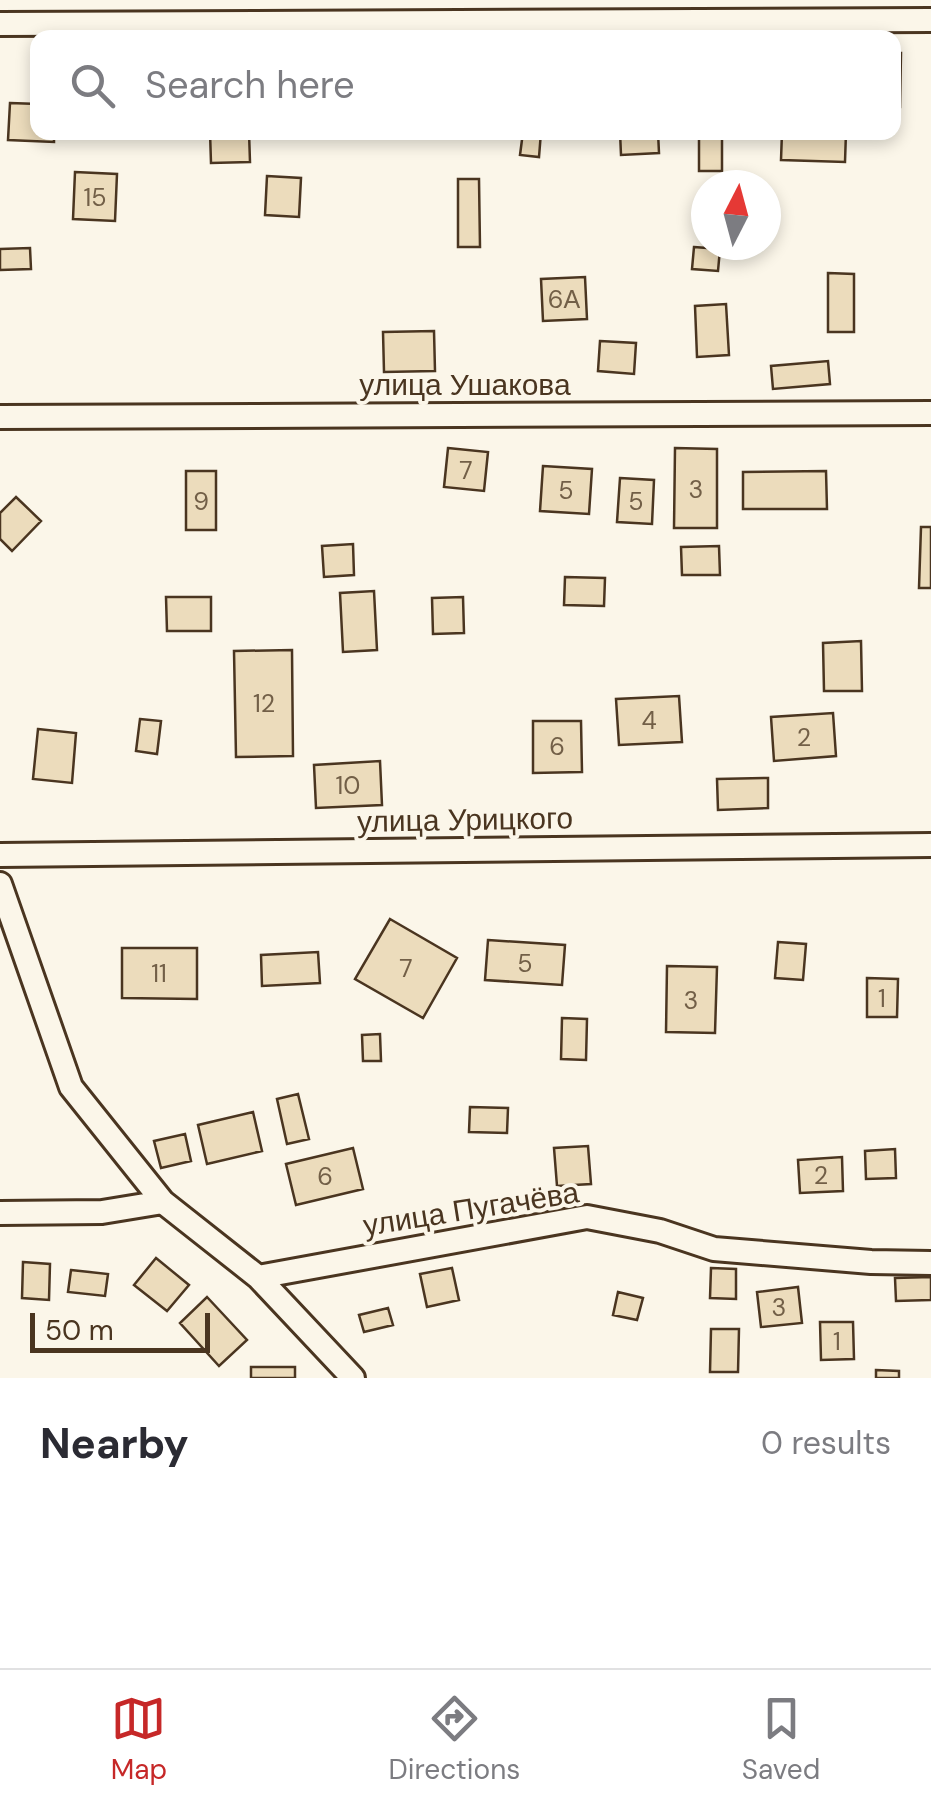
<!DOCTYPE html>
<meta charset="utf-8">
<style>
:root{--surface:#fff;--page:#f2f2f3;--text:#2b2b33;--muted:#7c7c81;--line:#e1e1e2;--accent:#c62828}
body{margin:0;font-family:"DM Sans",sans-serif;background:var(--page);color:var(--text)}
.compass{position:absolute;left:691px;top:170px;width:90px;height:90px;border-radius:50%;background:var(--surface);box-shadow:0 5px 15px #0003;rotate:6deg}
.scale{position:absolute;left:30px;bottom:25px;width:180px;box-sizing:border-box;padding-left:10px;border:5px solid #4a3520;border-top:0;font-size:28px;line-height:35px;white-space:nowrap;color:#4a3520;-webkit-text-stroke:8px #fbf6e9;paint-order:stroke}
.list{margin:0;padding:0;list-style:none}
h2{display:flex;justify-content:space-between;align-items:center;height:130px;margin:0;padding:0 40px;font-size:42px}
h2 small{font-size:32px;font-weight:400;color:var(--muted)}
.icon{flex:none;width:55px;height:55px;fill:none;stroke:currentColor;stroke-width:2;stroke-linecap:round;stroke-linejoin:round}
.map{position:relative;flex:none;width:931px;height:1378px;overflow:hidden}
.search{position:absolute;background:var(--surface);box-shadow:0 5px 15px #0003;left:30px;right:30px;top:30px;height:110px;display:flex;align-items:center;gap:25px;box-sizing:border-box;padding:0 35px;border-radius:20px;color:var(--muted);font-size:38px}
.sheet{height:290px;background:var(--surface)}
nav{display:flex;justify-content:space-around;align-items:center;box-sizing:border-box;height:140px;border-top:2px solid var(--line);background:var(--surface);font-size:28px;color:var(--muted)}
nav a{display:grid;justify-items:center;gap:5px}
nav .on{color:var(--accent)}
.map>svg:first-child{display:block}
.building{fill:#ecdcbc;stroke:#4a3520;stroke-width:2.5}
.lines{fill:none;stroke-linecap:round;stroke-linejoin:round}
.minor-casing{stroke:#4a3520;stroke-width:28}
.minor{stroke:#fbf6e9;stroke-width:22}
.labels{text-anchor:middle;stroke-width:8;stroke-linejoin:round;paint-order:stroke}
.number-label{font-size:25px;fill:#725f47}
.street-label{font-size:30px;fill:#4a3520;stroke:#fbf6e9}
</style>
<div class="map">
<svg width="931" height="1378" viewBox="0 0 931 1378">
<rect width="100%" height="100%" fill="#fbf6e9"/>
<path class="building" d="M894,53h7l-1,54h-6z
M10,103l28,1v28h16v10l-46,-2z
M210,132h39l1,30 -39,1z
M523,132h18l-2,25 -19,-2z
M620,132h38l1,21 -38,2z
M699,132h23v39h-23z
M782,132h64l-1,30 -64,-2z
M75,172l42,2 -2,47 -42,-2z
M267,176l34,2 -2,39 -34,-2z
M458,179h21l1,68h-22z
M694,247l26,2 -2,22 -26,-2z
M30,248l1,21 -31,1v-21z
M828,273l26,1v58h-26z
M585,277l2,42 -44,2 -2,-42z
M726,304l3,51 -32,2 -2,-51z
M434,331l1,40 -51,1 -1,-40z
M600,341l36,2 -2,31 -36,-3z
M828,361l2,23 -57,5 -2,-23z
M448,448l40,4 -4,39 -40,-4z
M675,448l42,1v79h-43z
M543,466l49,3 -3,45 -49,-3z
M186,471h30v59h-30z
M826,471l1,38h-84v-37z
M620,478l34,2 -2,44 -35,-2z
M16,497l25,24 -29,30 -12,-12v-26z
M921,527h10v61h-12z
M353,544l1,31 -30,2 -2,-31z
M719,546l1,29h-38l-1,-28z
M565,577l40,1 -1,28 -40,-1z
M374,591l3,59 -34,2 -3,-59z
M166,597h45v34h-44z
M463,597l1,36 -31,1 -1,-36z
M861,641l1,50h-38l-1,-48z
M292,650l1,106 -57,1 -2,-106z
M679,696l3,46 -63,3 -3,-46z
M833,713l3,43 -62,5 -3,-44z
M140,719l21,2 -4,33 -21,-3z
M533,721h48l1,51 -49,1z
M38,729l38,4 -4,50 -39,-4z
M380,761l2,44 -66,3 -2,-43z
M768,778v30l-50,2 -1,-31z
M390,919l67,39 -34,60 -68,-39z
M488,940l77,5 -3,40 -77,-5z
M778,942l28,2 -3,36 -28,-2z
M122,948h75v51l-75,-1z
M318,952l2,31 -58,3 -1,-31z
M667,966l50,1 -2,66 -49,-1z
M867,978l31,1 -1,38h-30z
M562,1018l25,1 -1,41 -25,-1z
M380,1034l1,27h-18l-1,-26z
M298,1094l11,45 -22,5 -10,-45z
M470,1107l38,1 -1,25 -38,-1z
M253,1112l9,39 -55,13 -9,-39z
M185,1134l6,27 -30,7 -7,-27z
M588,1146l3,38 -34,2 -3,-38z
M353,1148l10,41 -67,16 -10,-41z
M895,1149l1,29 -30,1 -1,-28z
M842,1157l1,34 -43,2 -2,-33z
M156,1258l33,27 -22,26 -33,-26z
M23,1262l27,2 -1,36 -27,-2z
M452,1268l7,32 -32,7 -7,-33z
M711,1268l25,1v30l-26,-1z
M71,1270l37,4 -3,22 -37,-4z
M931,1277v23l-35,1 -1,-23z
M798,1287l4,36 -41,4 -4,-35z
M618,1292l25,6 -6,22 -24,-5z
M207,1297l40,43 -28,26 -39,-43z
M388,1308l5,17 -29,7 -5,-17z
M820,1322h33l1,37 -33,1z
M711,1329h28l-1,43h-28z
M251,1367h44v11h-44z
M876,1370l23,1v7h-23z"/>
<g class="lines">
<g class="minor-casing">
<path id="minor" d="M0,24l931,-4
M0,417l931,-4
M0,855l931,-10
M0,884l71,203 92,115 95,75 95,101
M0,1213l102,-1 61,-10
M258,1277l329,-60 73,14 54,18 157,13 60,1"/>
</g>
<use href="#minor" class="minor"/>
</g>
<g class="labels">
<g class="number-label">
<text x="95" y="206">15</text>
<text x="564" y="308">6А</text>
<text x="466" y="479">7</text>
<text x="696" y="498">3</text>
<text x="566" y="499">5</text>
<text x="201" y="510">9</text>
<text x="636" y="510">5</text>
<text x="264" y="712">12</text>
<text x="649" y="729">4</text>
<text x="804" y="746">2</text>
<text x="557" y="755">6</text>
<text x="348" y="794">10</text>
<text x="525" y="972">5</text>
<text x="406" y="977">7</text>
<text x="159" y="982">11</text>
<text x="882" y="1007">1</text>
<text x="691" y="1009">3</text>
<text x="821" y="1184">2</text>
<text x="325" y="1185">6</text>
<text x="779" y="1316">3</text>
<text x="837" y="1350">1</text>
</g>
<g class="street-label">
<text x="465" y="395">улица Ушакова</text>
<text transform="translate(465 820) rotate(-1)" y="10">улица Урицкого</text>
<text transform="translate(471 1209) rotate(-9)" y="10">улица Пугачёва</text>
</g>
</g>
</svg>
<svg class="compass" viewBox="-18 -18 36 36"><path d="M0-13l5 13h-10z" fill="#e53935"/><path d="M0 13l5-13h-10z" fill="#7c7c81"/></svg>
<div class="scale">50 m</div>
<div class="search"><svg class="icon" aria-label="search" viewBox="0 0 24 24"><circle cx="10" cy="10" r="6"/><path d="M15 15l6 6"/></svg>Search here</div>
</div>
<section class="sheet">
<h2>Nearby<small>0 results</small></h2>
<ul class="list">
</ul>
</section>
<nav>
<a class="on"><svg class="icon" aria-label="map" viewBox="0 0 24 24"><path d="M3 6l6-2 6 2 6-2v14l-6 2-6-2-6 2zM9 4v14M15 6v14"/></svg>Map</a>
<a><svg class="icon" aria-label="directions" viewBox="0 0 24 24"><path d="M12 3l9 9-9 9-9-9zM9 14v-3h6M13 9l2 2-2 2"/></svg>Directions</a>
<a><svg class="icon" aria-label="saved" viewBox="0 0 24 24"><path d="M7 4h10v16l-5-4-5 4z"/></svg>Saved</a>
</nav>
